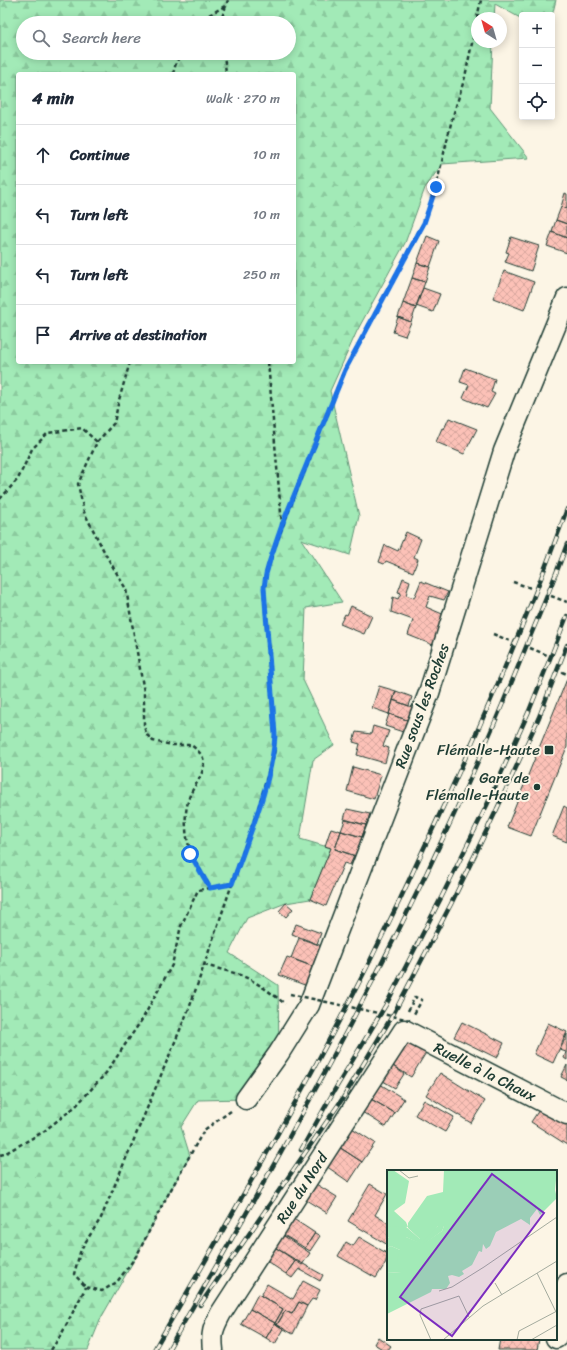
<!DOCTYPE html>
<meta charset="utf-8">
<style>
:root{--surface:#fff;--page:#f2f2f3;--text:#1f2937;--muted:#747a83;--line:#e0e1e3}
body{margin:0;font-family:Sriracha,sans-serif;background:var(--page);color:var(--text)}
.controls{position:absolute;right:12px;top:12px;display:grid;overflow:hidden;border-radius:4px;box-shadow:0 2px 10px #0003}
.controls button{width:36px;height:36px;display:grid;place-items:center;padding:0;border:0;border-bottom:1px solid var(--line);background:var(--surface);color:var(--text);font:20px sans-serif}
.compass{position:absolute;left:471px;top:12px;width:36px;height:36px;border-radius:50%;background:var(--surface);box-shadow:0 2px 10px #0003;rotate:323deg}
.stop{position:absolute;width:12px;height:12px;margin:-9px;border:3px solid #1a73e8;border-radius:50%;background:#fff}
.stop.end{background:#1a73e8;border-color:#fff;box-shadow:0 1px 4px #0008}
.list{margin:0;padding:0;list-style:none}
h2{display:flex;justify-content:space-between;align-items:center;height:52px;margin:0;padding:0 16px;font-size:17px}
h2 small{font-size:13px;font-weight:400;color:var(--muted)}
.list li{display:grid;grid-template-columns:26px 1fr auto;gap:12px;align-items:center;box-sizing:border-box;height:60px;padding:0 16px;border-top:1px solid var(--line)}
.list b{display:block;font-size:15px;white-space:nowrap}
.list em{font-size:13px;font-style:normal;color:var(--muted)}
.icon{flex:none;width:22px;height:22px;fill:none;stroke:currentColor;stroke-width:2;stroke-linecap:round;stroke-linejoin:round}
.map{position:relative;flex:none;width:567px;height:1350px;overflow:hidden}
.search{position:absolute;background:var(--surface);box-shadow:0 2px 10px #0003;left:16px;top:16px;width:280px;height:44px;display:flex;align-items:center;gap:10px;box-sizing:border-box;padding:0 14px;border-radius:22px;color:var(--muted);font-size:15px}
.panel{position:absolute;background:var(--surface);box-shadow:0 2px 10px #0003;left:16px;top:72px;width:280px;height:292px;border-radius:4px}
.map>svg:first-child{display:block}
.forest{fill:url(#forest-firs);stroke:#609476;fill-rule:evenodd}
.building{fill:url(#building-cross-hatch);stroke:#1f3d34}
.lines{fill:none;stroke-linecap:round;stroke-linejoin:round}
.minor-casing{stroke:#1f3d34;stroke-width:23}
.path{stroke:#1f3d34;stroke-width:2.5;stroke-dasharray:4 3;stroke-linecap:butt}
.minor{stroke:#fcf5e5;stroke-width:20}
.rail-casing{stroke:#1f3d34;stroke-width:4.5}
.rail{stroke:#fcf5e5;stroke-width:3;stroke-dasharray:9;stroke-linecap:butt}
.path-bridge{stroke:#1f3d34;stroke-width:2.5;stroke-dasharray:4 3;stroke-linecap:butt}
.route{stroke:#1a73e8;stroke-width:5}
.poi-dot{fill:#1f3d34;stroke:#fcf5e5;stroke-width:1.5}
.labels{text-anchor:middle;stroke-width:4;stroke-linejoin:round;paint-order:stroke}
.street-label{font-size:15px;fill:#1f3d34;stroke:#fcf5e5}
.poi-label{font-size:15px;fill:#1f3d34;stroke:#fcf5e5;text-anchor:end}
.inset-road{fill:none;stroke:#a4ab9e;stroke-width:1}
.view{fill:#7b2cbf;fill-opacity:0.15;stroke:#7b2cbf;stroke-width:2}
.inset-edge{fill:none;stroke:#1f3d34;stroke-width:2}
</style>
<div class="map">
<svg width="567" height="1350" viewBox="0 0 567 1350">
<defs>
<pattern id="forest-firs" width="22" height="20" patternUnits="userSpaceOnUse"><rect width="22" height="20" fill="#a2eab7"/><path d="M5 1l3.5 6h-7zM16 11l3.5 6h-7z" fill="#8bca9e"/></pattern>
<pattern id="building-cross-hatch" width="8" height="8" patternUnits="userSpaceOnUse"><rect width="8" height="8" fill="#fcc1b7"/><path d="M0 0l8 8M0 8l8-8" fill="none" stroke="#d8a79e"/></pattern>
</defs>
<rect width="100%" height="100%" fill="#fcf5e5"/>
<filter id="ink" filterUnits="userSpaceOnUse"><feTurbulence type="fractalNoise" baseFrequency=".025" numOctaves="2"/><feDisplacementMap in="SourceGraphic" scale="8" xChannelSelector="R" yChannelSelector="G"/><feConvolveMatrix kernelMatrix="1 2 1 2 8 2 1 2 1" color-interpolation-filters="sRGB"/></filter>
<g filter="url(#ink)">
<path class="forest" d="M0,0h556l-4,16 -30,-1v4l-27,-15 -1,14h-17v24h16l-3,66 39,50 -87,6 -17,24 -20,55 -48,88 -27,60 29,125 -9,39 -49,-16 41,63 -36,6 -3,72 31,65 -21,15 -13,79 31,9 -21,51 -24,4 -39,15 -18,35 49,32 1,68 -33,46 -48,1 -17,27 9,29 -26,46 -27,53 -36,63 -13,32h-88zM23,23h266v30h-266zM18,74h276v288h-276z"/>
<path class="building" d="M565,193l2,1v15l-6,-2z
M561,207l6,2v15l-11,-4z
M556,220l11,4v14l-15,-6z
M552,232l15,6v15l-20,-7z
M427,236l12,5 -9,26 -13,-4z
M511,237l28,9 -8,25 -26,-9 4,-9 -3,-1z
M417,263l13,4 -5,15 -13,-4z
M504,271l30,11 -10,28 -31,-12z
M412,278l13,4 -9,26 -13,-5z
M423,288l17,6 -7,18 -17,-6z
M403,303l13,5 -5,14 -13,-5z
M398,317l13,5 -6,14 -12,-4z
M465,368l30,11 -4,13 4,2 -8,14 -24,-10 6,-13 -9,-3z
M449,418l28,11 -13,25 -28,-12 6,-14 2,1z
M406,532l15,7 -7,18 4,2 -5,13 -27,-11 -2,3 -5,-2 6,-17 13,6z
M403,578l7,3 -4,14 8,3 7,-17 27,11 -4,8 -14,-4 -4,11 21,9 -14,29 -25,-10 5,-15 -22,-8 2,-15 5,2 3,-6 -3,-1z
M351,606l21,10 -8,18 -24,-10 5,-10 2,1z
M567,679v68l-36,89 -24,-9z
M379,686l17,5 -7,23 -17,-6z
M396,691l16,6 -3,9 -16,-6z
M393,700l27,10 -4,13 -27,-9z
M389,714l27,9 -4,12 -27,-9z
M373,726l16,5 -6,15 6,2 -4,15 -28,-8 3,-11 -7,-2 3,-10 15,2z
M353,767l28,8 -7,24 -27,-8z
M564,806l3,2v34l-15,-6z
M347,809l23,5 -4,11 -22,-6z
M345,820l21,5 -4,12 -21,-6z
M331,828l10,3 -6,18 19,7 -4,9 -6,-2 -18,43 -16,-7 21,-51 -6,-2z
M341,831l21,6 -6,19 -21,-7z
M286,903l7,6 -7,8 -7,-6z
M296,924l25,9 -4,11 -25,-10z
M299,938l23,8 -8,21 -23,-9z
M287,957l27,10 -7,19 -28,-11z
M462,1022l42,21 -7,15 -43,-21z
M548,1023l19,9 -14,31 -19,-9z
M567,1034v26l-3,-2 2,-6 -6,-2z
M412,1042l15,9 -16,26 -18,-11 14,-22z
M567,1065v15l-6,-3z
M393,1066l11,8 -9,14 -12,-7z
M440,1073l45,28 -14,22 -45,-28z
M380,1084l24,15 -9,14 -24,-14z
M371,1099l24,14 -9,14 -24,-15z
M424,1100l30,17 -9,15 -30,-17z
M541,1107l26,16v22l-36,-23z
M352,1128l23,15 -13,19 -23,-15z
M339,1147l23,15 -13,20 -23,-16z
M316,1184l21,13 -10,16 -21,-13z
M370,1184l17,10 -12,21 13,8v22l-40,-24z
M292,1218l23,15 -10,15 -23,-14z
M315,1233l5,3 -10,15 -5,-3z
M281,1234l29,19 -8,12 -29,-19z
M359,1237l29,17 -3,10 -9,14 -38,-22 8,-14 7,4z
M273,1246l23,14 -10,14 -21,-14z
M296,1260l27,15 -3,6 -21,-12 -7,9 -6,-4z
M303,1281l17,9 -5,10 -3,-1 -5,7 -8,-4 -7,12 -7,-3 -8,14 -2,-2 8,-14 -22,-13 6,-12 26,15z
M258,1294l25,15 -8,14 -25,-14z
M299,1302l8,4 -14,28 -16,-9 8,-14 7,3z
M250,1309l25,14 -9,15 -25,-14z
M275,1323l9,6 -9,15 -9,-6z
M378,1337l13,9 -3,4h-4l-10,-6z
M500,1339h39l-2,11h-39z"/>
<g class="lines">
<g class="minor-casing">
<path id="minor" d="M246,1099l33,-46 30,-48 120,-312 75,-242 63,-153
M556,1338l11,-54
M213,1350c-2,-17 0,-22 8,-37l183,-283 163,84"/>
</g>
<path class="path" d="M477,18l4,-18
M198,23l2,-3 25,-14
M220,23l8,-23
M224,53l2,21
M173,74l3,-11 5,-10
M130,362l-11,38 -5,23 -17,19 -19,42 6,28 23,45 19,32 18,103v35l3,8 6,6 19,4h19c4,3 10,8 12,13 4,13 -8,26 -13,37 -4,11 -5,22 -4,33 1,25 13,39 24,60
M268,362l14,163
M0,499l18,-20 14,-30 16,-16 34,-5 15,14
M513,582l18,6
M551,596l16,6
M493,634l17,7
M530,648l17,7
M562,672l5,2
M204,965c15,4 31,7 45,14 13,7 25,16 36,25
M408,1011l7,-14 7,3 -8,14
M231,1111l-27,19 -40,72 -27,53 -20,27 -15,9 -16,-4 -12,-13 7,-25 20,-31 89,-212 42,-122 26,-74 16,-57 1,-18 -11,-147 2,-14 4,-14 13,-35 62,-155 79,-147 12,-36 16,-68 13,-42 12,-58
M0,1155l4,-1 39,-22 33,-26 30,-33 37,-55 29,-53 9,-39 17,-36 34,-6
M51,1350l10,-15 25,-48"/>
<use href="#minor" class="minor"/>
<g class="rail-casing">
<path id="rail" d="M301,1150l33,-59 53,-88 54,-105 46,-93 42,-94 38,-95
M200,1305l143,-207 51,-85 57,-109 46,-95 42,-92 28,-72
M154,1350c73,-127 147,-253 213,-383 22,-44 43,-88 63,-132 50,-107 97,-215 137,-326
M168,1350c69,-120 139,-241 202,-364 59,-113 113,-231 160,-349 13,-31 26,-62 37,-93"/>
</g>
<use href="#rail" class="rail"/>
<path class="path-bridge" d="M290,994l120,26"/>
</g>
</g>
<g class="lines" filter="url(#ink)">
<path class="route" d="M190,854l20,34 22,-4c16,-46 40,-101 43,-149l-11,-147 2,-14 4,-14 12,-35 63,-155 79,-147 12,-36"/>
</g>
<g class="poi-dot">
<rect x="544" y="745" width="10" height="10" rx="2"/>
<circle cx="537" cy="787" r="4"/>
</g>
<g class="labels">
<g class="street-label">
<text transform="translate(422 706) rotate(-70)" y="5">Rue sous les Roches</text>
<text transform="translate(485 1072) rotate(27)" y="5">Ruelle à la Chaux</text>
<text transform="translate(302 1188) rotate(-57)" y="5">Rue du Nord</text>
</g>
<g class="poi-label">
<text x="540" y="755">Flémalle-Haute</text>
<text x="529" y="783">Gare de<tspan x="529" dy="17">Flémalle-Haute</tspan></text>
</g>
</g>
<g transform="translate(387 1170)">
<rect width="170" height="170" fill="#fcf5e5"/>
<path d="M0,56h18l15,13 18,-13h6l-2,5 -19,14 -17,-8h-17l-2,2zM4,76l9,4 2,22 -15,1v-25z" fill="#a2eab7"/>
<path d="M0,0h6l16,11 -4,22 -11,8 12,11 2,5 -21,-1zM57,0h113l-2,20 2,8 -17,17 -3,-6 -7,9v7l-9,-6 -25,13 -6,14 -4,3 -3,-5 -1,8 -3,-1 -7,14 -10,6 2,3 -5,3 -7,-2 -4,1 2,7 -4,6h-14l-1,3 -44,22v-41l14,-1 -4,-12 3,-10 -9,-4 -4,2v-9l2,-2h17l17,7 19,-13 2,-5h-6l-14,14 -4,-1 -12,-11v-5l19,-27 16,-4z" fill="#a2eab7"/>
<path class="inset-road" d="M12,0l10,8 9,-2M150,103l19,39M108,113l7,12M52,121l13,-4 32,-20 73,-50M44,170l-11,-25 1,-6 38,-13 10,21M56,170l40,-34 74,-45M130,170l2,-9 38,-20M144,170l26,-15"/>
<path class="view" d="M105,4l52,39 -92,123 -52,-39z"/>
<rect width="170" height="170" class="inset-edge"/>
</g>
</svg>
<div class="controls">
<button>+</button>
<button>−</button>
<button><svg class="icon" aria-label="locate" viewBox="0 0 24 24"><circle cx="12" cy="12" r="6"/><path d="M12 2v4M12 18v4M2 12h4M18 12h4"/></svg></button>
</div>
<svg class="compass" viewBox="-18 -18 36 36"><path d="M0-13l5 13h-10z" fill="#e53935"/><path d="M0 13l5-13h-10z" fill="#747a83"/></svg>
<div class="stop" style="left:190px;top:854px"></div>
<div class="stop end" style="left:436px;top:187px"></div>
<div class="search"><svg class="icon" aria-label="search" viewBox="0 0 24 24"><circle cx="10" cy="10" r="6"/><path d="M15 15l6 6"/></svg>Search here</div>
<section class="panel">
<h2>4 min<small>Walk · 270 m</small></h2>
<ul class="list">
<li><svg class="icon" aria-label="ahead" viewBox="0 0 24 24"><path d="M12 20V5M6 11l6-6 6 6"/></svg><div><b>Continue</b></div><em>10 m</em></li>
<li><svg class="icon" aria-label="left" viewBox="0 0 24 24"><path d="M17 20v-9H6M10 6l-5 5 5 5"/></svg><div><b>Turn left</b></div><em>10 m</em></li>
<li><svg class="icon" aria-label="left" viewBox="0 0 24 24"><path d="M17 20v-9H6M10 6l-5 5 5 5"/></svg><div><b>Turn left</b></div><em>250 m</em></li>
<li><svg class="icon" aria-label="arrive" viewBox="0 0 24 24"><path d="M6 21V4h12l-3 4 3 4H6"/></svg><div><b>Arrive at destination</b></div></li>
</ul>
</section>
</div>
